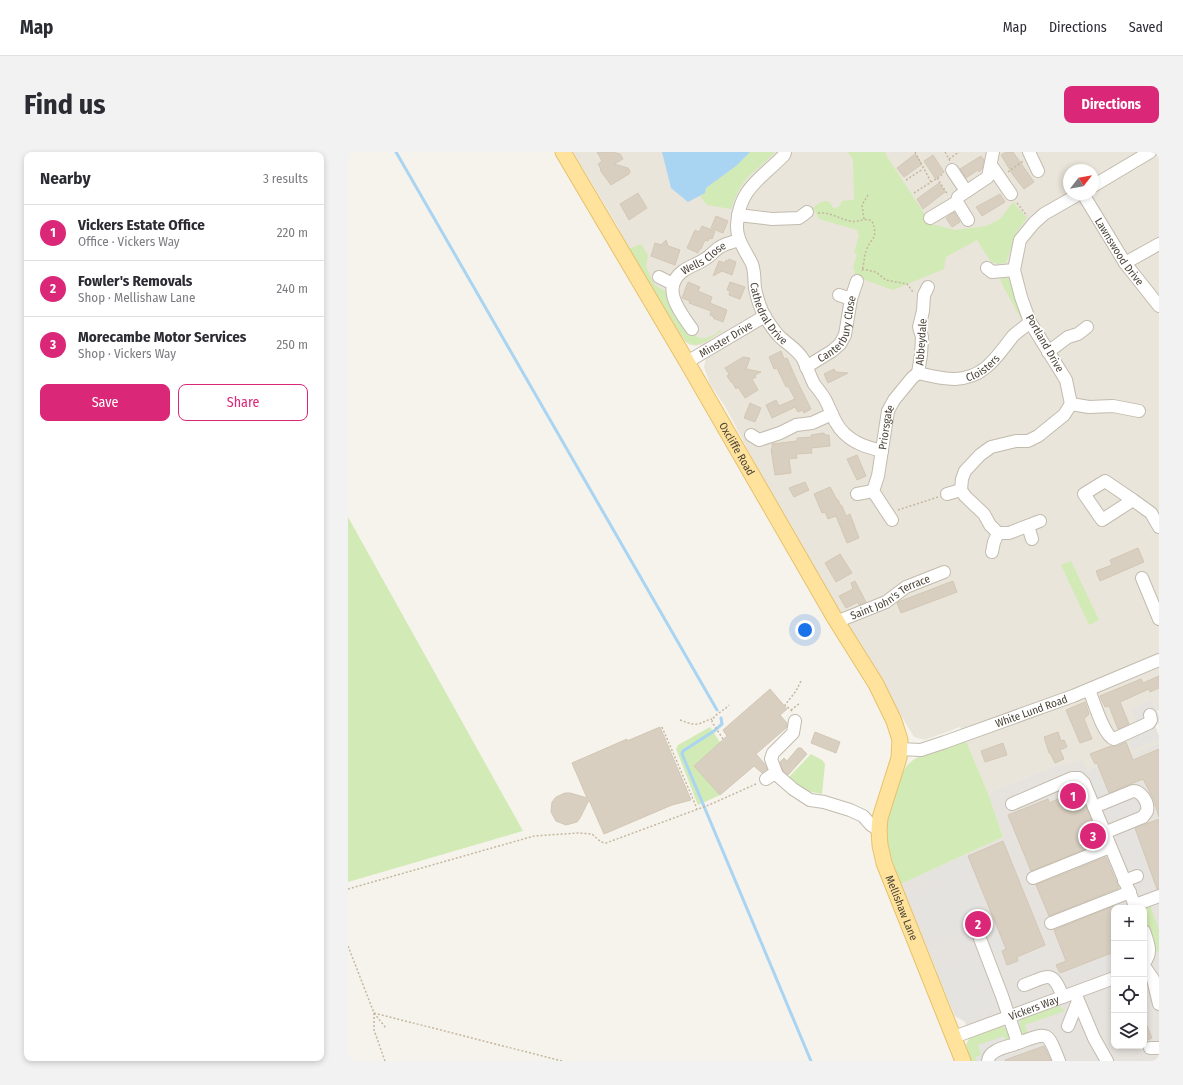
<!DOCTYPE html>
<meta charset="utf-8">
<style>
:root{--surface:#fff;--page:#f2f2f3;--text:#2b2b33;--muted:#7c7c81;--line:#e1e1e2;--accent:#db2777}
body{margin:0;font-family:"Fira Sans Condensed",sans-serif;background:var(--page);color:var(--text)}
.controls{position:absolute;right:12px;bottom:12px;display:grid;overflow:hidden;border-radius:8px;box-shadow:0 2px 6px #0003}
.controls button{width:36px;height:36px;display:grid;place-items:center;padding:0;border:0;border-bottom:1px solid var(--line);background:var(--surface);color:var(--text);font:20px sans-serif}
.compass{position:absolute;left:715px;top:12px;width:36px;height:36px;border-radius:50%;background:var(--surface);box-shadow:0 2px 6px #0003;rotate:59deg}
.you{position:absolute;left:457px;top:478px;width:14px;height:14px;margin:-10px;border:3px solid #fff;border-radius:50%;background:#1a73e8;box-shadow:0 0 0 6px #1a73e833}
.badge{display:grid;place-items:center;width:26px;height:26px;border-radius:50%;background:var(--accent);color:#fff;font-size:13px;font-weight:700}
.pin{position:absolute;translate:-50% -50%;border:2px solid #fff;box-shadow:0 1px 4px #0006}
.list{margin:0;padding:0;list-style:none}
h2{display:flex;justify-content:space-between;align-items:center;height:52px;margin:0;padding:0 16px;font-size:17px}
h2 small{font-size:13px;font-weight:400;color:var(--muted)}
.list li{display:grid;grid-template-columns:26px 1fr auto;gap:12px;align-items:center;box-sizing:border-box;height:56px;padding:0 16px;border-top:1px solid var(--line)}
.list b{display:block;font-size:15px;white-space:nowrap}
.list p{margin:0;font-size:13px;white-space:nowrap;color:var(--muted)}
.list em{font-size:13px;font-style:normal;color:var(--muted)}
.actions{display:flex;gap:8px;padding:12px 16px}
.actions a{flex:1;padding:9px 0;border:1px solid var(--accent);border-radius:8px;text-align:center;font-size:14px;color:var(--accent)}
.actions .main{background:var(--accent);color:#fff}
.icon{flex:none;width:22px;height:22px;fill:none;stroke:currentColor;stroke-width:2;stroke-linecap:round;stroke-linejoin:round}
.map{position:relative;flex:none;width:811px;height:909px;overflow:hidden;border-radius:8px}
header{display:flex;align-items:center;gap:24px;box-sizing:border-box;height:56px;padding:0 20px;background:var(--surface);border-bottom:1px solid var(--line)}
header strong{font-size:19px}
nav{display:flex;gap:22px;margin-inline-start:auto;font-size:14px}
.intro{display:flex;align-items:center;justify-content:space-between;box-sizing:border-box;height:96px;padding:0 24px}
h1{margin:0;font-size:28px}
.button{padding:10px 18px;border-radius:8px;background:var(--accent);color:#fff;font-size:14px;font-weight:700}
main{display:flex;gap:24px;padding:0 24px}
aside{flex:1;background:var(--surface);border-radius:8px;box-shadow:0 2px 6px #0003}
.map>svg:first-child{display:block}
.residential{fill:#eae5da;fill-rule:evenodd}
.industrial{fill:#e6e2dd;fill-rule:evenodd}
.green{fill:#d2eab5}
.parking{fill:#e5e3e0}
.water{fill:#a9d4f2}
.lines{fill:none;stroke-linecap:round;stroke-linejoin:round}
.stream{stroke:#a9d4f2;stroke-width:3}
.building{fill:#d8cfc1;stroke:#d3c7b4}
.minor-casing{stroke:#c2bbae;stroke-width:14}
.major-casing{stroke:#e6c16a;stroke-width:17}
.path{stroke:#c4b79f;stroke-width:1.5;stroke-dasharray:2 2;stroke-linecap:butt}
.minor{stroke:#fff;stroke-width:12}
.major{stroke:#ffe39c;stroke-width:15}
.labels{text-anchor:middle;stroke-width:3.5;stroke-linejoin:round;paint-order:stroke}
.street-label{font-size:11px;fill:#4b4439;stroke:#fff}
</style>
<header>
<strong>Map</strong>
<nav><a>Map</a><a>Directions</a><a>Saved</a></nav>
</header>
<div class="intro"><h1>Find us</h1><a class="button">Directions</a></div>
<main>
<aside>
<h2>Nearby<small>3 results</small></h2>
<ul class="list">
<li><span class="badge">1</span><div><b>Vickers Estate Office</b><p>Office · Vickers Way</p></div><em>220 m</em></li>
<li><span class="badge">2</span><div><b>Fowler's Removals</b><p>Shop · Mellishaw Lane</p></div><em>240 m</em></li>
<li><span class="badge">3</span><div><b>Morecambe Motor Services</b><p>Shop · Vickers Way</p></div><em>250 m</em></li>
</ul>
<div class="actions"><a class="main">Save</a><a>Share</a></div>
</aside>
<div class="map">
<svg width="811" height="909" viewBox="0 0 811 909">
<rect width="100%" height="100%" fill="#f6f3ec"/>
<path class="residential" d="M225,0h586v558l-2,1 2,6v6l-4,2 4,11v7l-53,22 -1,-2 -18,7 -24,-4 -1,-3 -74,30 -28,-66 -35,13 -11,-3 -89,-149 -59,-104 -40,-76 -16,-24 -6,-17 2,-9 1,-2 -7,-11 -4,1 -6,-1 -5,-4 -5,-7 -52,-85 -10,-22zM721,18h24v24h-24z"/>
<path class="industrial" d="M811,591v318h-190l-3,-17 3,-5 -4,-17 -10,-6 -54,-132 102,-47 -15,-44 74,-30 2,3 18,-6 5,10 18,-7 1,1zM766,756h30v138h-30z"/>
<path class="green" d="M402,0h25c-8,9 -17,16 -26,24 -9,9 -14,21 -18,33l-24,-4 -7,-9 5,-3 1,-5 30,-22z
M500,0h37l3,6 43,66 24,6 31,-4 14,-7 13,-17 14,16 -10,13 -11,32 -8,1 -7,-2 -14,-22 -31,17 -2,12 -51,21 -39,-14 1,-3 -2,-6 4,-13 -3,-1 5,-18 -2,-5 -38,-11 -6,-11c7,-6 16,-12 20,0l6,-1 3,-6 12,-1 -1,-40z
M293,92l7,11 -2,11 8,18 11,7 5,13 18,29 12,5h6l10,-4 3,-4 3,1c-11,7 -24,20 -37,10l-57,-92z
M652,126h6l5,1 12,39 -2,1 -19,-35z
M0,365l175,314 -175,51z
M723,409l28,59 -10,5 -28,-60z
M362,575l10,15 -26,24 26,29 -22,10 -22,-56 2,-4z
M618,589l22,52 15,44 -102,47c-16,-42 -21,-56 -3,-100 4,-8 6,-18 14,-23 3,-3 9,-5 14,-6 13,-5 27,-10 40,-14z
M463,602l11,6 3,4 -3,30 -15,-3 -18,-14z
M802,753l9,25v21l-3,1 -12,-32v-8z
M710,854l3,1 4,4 -40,14 3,9h-6l-3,-4 1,-11z
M650,874l7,2 4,4v7l-3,3 -2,-6 -23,19 -5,2 1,4h-8c-9,-27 8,-28 29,-35z"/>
<path class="parking" d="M804,548l7,17v6l-4,2 4,14 -27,11 -4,-11 10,-15 -6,-15z
M751,624l7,18 -8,3 -7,-18z
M790,642l7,17 -15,6 14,34 -19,7 -8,-21 6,-3 -5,-12 -7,2 -5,-13 5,-6z
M792,701l14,37 -15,6 -14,-37z
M620,704l38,93 -25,11 16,43v4l-6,6 -21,8h-5l-10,-5 -19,-45 31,-17 -11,-19 -24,10 -22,-48 22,-10 -5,-12z
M699,795l2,7 -25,10 -3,-7z
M766,800v15l-40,16 -5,-13z
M656,884l7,22 -8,3h-26l-2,-4 6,-2 -3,-10z"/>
<path class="water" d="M314,0h88l-14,14 -30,22 -1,5 -17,9 -17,-14z"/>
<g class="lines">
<path class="stream" d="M48,0l321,558
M373,566l1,6 -8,7 -31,20 -1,3 129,307"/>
</g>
<path class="building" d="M249,0h15l8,2 3,5 -9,5 14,4 2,3 -1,3 -18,11 -11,-15 1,-1 -3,-5 4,-3z
M658,0h7l21,30 -10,7 -11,-14 -12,-20z
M567,2l7,10 -18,13 -7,-9z
M585,3l11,17 -9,6 -11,-17z
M633,4l3,4 -2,9 -3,3 -1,-2 -12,8 -6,-9z
M591,31l6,9 -22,17 -6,-10z
M290,41l9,15 -18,12 -9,-16z
M652,42l5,8 -23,14 -6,-9z
M606,60l6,10 -8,5 -6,-9z
M368,64l12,5 -5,12 -12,-5z
M354,74l13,5 -3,8 -3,-1 -1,3 -3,-1 -4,9 -1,-1 -2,5 -11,-5 8,-18 4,2z
M318,88l2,6 12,4 -5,15 -24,-9 4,-13 6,2z
M381,107l7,3 -4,13 -10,-4 -9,5 6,-15 6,2 1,-3 2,1z
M340,130l12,5 -2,4 14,6 -2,6 17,7 -4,12 -10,-4 1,-1 -4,-2 1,-4 -22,-8 1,-2 -8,-3z
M382,130l15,5 -5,12 -11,-4 1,-4 -3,-1z
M433,199l3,8 3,-1 10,23 14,28 -7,4 -1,-3 -5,2 -3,-5 -23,11 -6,-13 10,-5 3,6 16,-7 -7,-13 -2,1 -9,-19 -3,1 -5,-12z
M395,205l7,1 -4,11 15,3 -6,3 1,2 -4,2 6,11 -13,8 -7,-11 -2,2 -4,-7h-1l-4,-6 2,-2 -4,-6z
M486,217l2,3 12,1 -20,10 -4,-9z
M402,251l11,5 -6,14 -11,-4z
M476,281l1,2h4l1,11 -19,2 1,5 -16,1 1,4 -8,1 2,14 -16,2 -4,-26h1v-5l25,-3v-3l15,-1 -1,-2z
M509,303l9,21 -9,4 -10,-21z
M457,330l4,8 -15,7 -5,-9z
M482,335l7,13h1l3,6h1l4,10 4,-2 9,24 -12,5 -11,-27 -8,3 -3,-7 -3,1 -8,-19z
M790,396l6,14 -44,19 -4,-10 16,-6 -2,-5z
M492,402l12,19 -16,9 -11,-19z
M507,429l11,21 -7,3 -1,-3 -12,6 -7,-12 14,-7 -2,-6z
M605,429l4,11 -56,21 -4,-10 1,-1z
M811,524v12l-9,4 -1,-3 -29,13 9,22 -11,5 -9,-23 -4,1 -5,-11 41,-17 2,4z
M422,537l17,20 -7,6 7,8 -1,5 -30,26 8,9 3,6 -5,4 -8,-7 -34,29 -26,-29 33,-30 -4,-6z
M737,550l4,12 -5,5 8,20 -12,4 -14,-33z
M312,575l31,73 -19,5 -68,29 -15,-34 -9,18 -3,4 -11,3 -10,-4 -5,-9 1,-10 4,-5 9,-4h5l17,5 -15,-35 55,-24v2z
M467,580l25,10 -4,11 -25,-10z
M710,580l3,9 3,-1 3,7 -7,3 4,9 -9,4 -5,-10h-1l-5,-16z
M778,590l7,18 26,-11v68l-6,-19 -10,-19 -34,14 -12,-30 -2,1 -5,-10 21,-8h6z
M655,591l4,12 -22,7 -4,-11z
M450,596h3l6,6 -19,21 -5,-4 -3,-9 4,-4 3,3z
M731,638l22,53 -70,28 -23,-56 40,-16 1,4z
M811,667v70h-2l-22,-61z
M655,689l42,104 -28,12 1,4 -11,4 -5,-14 4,-2 -38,-93z
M758,705l13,31 -70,28 -13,-31z
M766,754v46l-54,21 -4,-8 10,-4 -12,-31z
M796,866l8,20 -8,4z
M696,894l7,15h-45l-1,-1z"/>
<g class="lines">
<g class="minor-casing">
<g id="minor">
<path id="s1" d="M437,0l-1,3c-23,24 -45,33 -47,70 -1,15 9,26 15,39 3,8 2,16 3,24 2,10 5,20 10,29 4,6 9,14 14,19 8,8 18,13 24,23 4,8 7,17 11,25 4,5 8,10 11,15 6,11 9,25 19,34 11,11 23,14 38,18"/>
<path d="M681,0l9,19"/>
<path d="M643,13l20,29"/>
<path d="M604,18l14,21"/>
<path d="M745,34l57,-34"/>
<path id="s2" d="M735,42l42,69 34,43"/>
<path d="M390,63l34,4 27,-1 8,-6"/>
<path d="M582,66l27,-16"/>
<path d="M620,68l-11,-18 1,-5 30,-20 5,-25"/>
<path d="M777,111l34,-19"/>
<path d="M639,116l5,4 22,-2"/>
<path d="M311,125l14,7"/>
<path d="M491,143l12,4"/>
<path id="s3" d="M344,177c-12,-17 -32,-41 -9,-58 7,-5 15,-7 22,-12 6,-3 10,-10 17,-13 5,-3 12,-4 17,-6"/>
<path d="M700,200l20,-15 10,-3 9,-7"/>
<path id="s4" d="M339,210l78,-46"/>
<path id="s5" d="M458,215l26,-16 8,-7 5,-9 6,-36 6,-18"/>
<path id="s6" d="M570,221c12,3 25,6 37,6 30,-1 42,-23 58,-43 5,-5 12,-9 17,-14"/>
<path d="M570,221l3,-18 1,-18 -3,-10 4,-16 1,-16 4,-8"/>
<path d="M723,252l-5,-24 -36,-58 -9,-25 -7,-27 6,-30 14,-17 10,-9 35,-20"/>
<path d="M723,252l18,3 24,-1 26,5"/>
<path d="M403,283l8,5 21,-7 16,-8 16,-2 20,-9"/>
<path d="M509,342l16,-3"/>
<path d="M599,342l14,-4"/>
<path d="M785,348l-28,-19 -21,13 18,26 31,-20 18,13 8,14"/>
<path id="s7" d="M544,368l-19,-29 5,-15 10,-65 6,-11 18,-22 6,-5"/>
<path d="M692,369l-31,12h-11l-8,-8 -6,-11 -19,-18 -4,-6 1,-11 3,-8 15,-16 11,-8 25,-6h12l10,-5 26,-21 7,-11"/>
<path d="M680,374l4,13"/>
<path d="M644,400l2,-10 4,-9"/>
<path d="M794,426l17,41"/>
<path id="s8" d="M488,470l50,-20 20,-15 38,-15"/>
<path d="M741,538c5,11 14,45 25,49l35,-16 2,-3 -1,-5"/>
<path id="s9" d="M551,597l22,1 24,-8 128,-46 86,-36"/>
<path d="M429,623l-6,-16 2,-6 20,-20 2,-12"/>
<path d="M418,627l6,-4h5l16,14 17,11 14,2 26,8 13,6 8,9 8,5"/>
<path d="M664,652l60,-26h7l5,5 52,125"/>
<path d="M746,655l39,-16c8,0 16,11 14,20 0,1 -3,4 -4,6l-39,16"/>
<path d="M685,726l77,-31"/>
<path d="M776,729l13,-5"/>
<path d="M787,753l24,-9"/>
<path d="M703,771l79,-31"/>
<path d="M796,779c4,12 9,21 0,32"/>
<path d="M631,784l23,60 16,47c-10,4 -29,6 -30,18"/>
<path d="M796,814l9,13 6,25"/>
<path d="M676,833c25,-9 28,-16 39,12"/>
<path d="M727,841l19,45 13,23"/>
<path d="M720,874l10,-25"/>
<path id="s10" d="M606,885l160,-59"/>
<path d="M670,891c30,-11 29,-13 41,18"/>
<path d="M802,896h9"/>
</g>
</g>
<g class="major-casing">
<g id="major">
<path id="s11" d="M215,0l124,210 147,255 42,67 18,37 6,19 -1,18 -19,60 -1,12 1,15 4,18 79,198"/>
</g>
</g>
<path class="path" d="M567,0l16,30
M597,0l5,9
M601,7l10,-7
M660,20l15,-11
M589,26l11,17
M558,28l17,-11
M566,41l28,-18
M669,51l10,13
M470,61c13,-1 21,6 32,8 8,2 14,-4 22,0 7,18 -1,16 -6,30 -2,6 -2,13 -4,20
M516,67l-2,-14 6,-10
M514,117l14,3 10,8 21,4 6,8
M550,358l40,-13
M443,558l9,-7
M444,559l-7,-6 11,-14 5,-10
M332,568c6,2 12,5 18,4 5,-1 8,-4 14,-5
M314,575l31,72 4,10
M375,587l-11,-17c1,-8 11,-10 17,-17
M0,737l186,-53 44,-3 14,1 9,8 5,1 103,-38 47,-21
M0,794l26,67 12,15
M26,861l188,48
M26,861v17l11,31"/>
<use href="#minor" class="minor"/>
<use href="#major" class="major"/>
</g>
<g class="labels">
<g class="street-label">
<text dy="4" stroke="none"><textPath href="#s2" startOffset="68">Lawnswood Drive</textPath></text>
<text dy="4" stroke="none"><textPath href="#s3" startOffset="91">Wells Close</textPath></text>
<text dy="4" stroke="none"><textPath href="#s1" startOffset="186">Cathedral Drive</textPath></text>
<text dy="4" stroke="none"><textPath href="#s5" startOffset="53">Canterbury Close</textPath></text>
<text dy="4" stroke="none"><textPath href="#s4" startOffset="45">Minster Drive</textPath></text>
<text transform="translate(573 190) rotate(-86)" y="4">Abbeydale</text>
<text transform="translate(697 191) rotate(60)" y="4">Portland Drive</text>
<text dy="4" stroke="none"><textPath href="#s6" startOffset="68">Cloisters</textPath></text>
<text dy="4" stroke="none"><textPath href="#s7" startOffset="100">Priorsgate</textPath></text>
<text dy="4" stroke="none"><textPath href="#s11" startOffset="344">Oxcliffe Road</textPath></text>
<text dy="4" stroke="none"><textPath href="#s8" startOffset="60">Saint John's Terrace</textPath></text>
<text dy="4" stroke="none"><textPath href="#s9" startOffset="139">White Lund Road</textPath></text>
<text dy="4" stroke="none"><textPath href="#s11" startOffset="853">Mellishaw Lane</textPath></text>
<text dy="4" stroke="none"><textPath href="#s10" startOffset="85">Vickers Way</textPath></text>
</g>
</g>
</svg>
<div class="controls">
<button>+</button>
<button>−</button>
<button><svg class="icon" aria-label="locate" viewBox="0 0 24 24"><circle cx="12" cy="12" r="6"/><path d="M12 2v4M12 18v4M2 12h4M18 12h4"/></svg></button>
<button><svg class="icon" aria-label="layers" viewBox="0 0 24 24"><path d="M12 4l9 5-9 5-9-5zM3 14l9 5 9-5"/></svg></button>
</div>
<svg class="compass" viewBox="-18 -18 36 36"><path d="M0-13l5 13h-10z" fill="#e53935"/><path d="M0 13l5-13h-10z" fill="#7c7c81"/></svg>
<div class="you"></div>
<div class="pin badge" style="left:725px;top:644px">1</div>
<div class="pin badge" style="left:630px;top:772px">2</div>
<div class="pin badge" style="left:745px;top:684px">3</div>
</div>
</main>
